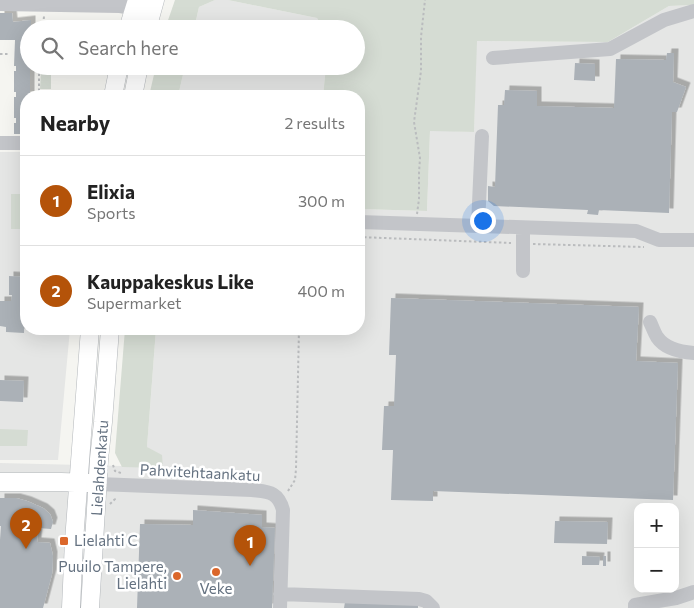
<!DOCTYPE html>
<meta charset="utf-8">
<style>
:root{--surface:#fff;--page:#f6f6f6;--text:#222;--muted:#767676;--line:#e0e0e0;--accent:#b45309}
body{margin:0;font-family:Commissioner,sans-serif;background:var(--page);color:var(--text)}
.controls{position:absolute;right:15px;bottom:15px;display:grid;overflow:hidden;border-radius:10px;box-shadow:0 5px 20px #0002}
.controls button{width:45px;height:45px;display:grid;place-items:center;padding:0;border:0;border-bottom:1px solid var(--line);background:var(--surface);color:var(--text);font:25px sans-serif}
.you{position:absolute;left:482px;top:220px;width:18px;height:18px;margin:-12px;border:4px solid #fff;border-radius:50%;background:#1a73e8;box-shadow:0 0 0 8px #1a73e833}
.badge{display:grid;place-items:center;width:32px;height:32px;border-radius:50%;background:var(--accent);color:#fff;font-size:16px;font-weight:700}
.pin{position:absolute;translate:-50% -41px;filter:drop-shadow(0 1px 2px #0008)}
.pin::after{content:'';position:absolute;top:26px;width:18px;height:15px;background:inherit;clip-path:polygon(0 0,100% 0,50% 100%)}
.list{margin:0;padding:0;list-style:none}
h2{display:flex;justify-content:space-between;align-items:center;height:65px;margin:0;padding:0 20px;font-size:21px}
h2 small{font-size:16px;font-weight:400;color:var(--muted)}
.list li{display:grid;grid-template-columns:32px 1fr auto;gap:15px;align-items:center;box-sizing:border-box;height:90px;padding:0 20px;border-top:1px solid var(--line)}
.list b{display:block;font-size:19px;white-space:nowrap}
.list p{margin:0;font-size:16px;white-space:nowrap;color:var(--muted)}
.list em{font-size:16px;font-style:normal;color:var(--muted)}
.icon{flex:none;width:28px;height:28px;fill:none;stroke:currentColor;stroke-width:2;stroke-linecap:round;stroke-linejoin:round}
.map{position:relative;flex:none;width:694px;height:608px;overflow:hidden}
.search{position:absolute;background:var(--surface);box-shadow:0 5px 20px #0002;left:20px;top:20px;width:345px;height:55px;display:flex;align-items:center;gap:12px;box-sizing:border-box;padding:0 18px;border-radius:28px;color:var(--muted);font-size:19px}
.panel{position:absolute;background:var(--surface);box-shadow:0 5px 20px #0002;left:20px;top:90px;width:345px;height:245px;border-radius:20px}
.map>svg:first-child{display:block}
.built{fill:#e5e6e5;fill-rule:evenodd}
.green{fill:#d5dcd3}
.building{fill:#abb1b7;filter:url(#shadow)}
.lines{fill:none;stroke-linecap:round;stroke-linejoin:round}
.major-casing{stroke:#b3b7bb;stroke-width:19}
.path{stroke:#babcbe;stroke-width:2;stroke-dasharray:2.5 2.5;stroke-linecap:butt}
.minor{stroke:#c3c5c9;stroke-width:14}
.major{stroke:#fff;stroke-width:18}
.poi-dot{fill:#db672b;stroke:#fff;stroke-width:2}
.labels{text-anchor:middle;stroke-width:5;stroke-linejoin:round;paint-order:stroke}
.street-label{font-size:15px;fill:#657281;stroke:#fff}
.poi-label{font-size:15px;fill:#657281;stroke:#fff;text-anchor:start}
</style>
<div class="map">
<svg width="694" height="608" viewBox="0 0 694 608">
<defs>
<filter id="shadow"><feDropShadow dx="4.5" dy="-4.5" stdDeviation="0" flood-color="#0004"/></filter>
</defs>
<rect width="100%" height="100%" fill="#f5f5f1"/>
<path class="built" d="M215,0h13l89,18 6,11h-129l5,-22z
M694,5v603h-694v-145l162,4 -15,-20 9,-118h203v-120l68,2 3,-81 44,2 2,-91 132,1 61,-36zM638,507h37v82h-37z
M185,66h141l-3,30h-145z
M0,152h26v177h44l-12,131h-58z"/>
<path class="green" d="M175,0h40l-16,7 -5,22h-29z
M228,0h466v5l-25,1 -61,36 -131,-1 -3,91 -44,-1 -3,80 -68,-2v-113h-36l3,-30h30v-37h-33l-6,-11z
M156,66h29l-7,30h-29z
M41,70h10v19h-11z
M11,194h15v35h-15z
M125,329h31l-9,118 15,8 1,13 -41,-1 -7,-14z
M0,429l28,1 -1,16h-27z"/>
<path class="building" d="M0,13h12l1,9 18,-2v9h-2v37h1v30h-4v38h-12v-11h2v-5h-2v-21h2v-5h-2v-21h2v-5h-2l1,-26h-15z
M667,53h7l-1,29 13,5 -9,25h-5l-3,101 -70,-3 -1,5 -11,-1 1,-4 -94,-4 -6,-5v-15l7,1 3,-82h6l1,-15 32,1v15l77,2 2,-49 50,1z
M575,63l20,1v17l-21,-1z
M9,276l17,1v25h-1l-1,31 -18,-1v-5l-6,-1v-25h11l1,-6h-3z
M391,298l248,9 -3,54 42,2 -5,137 -240,-9v10l-42,-1 2,-50h-11l2,-44h10l2,-51h-7z
M45,329h13v5l-13,-1z
M0,380l24,1 -1,21 -23,-1z
M0,498h16l11,3 16,7 7,6 3,8 -2,7 -13,-1 -1,14 13,1 3,13 -1,18 -9,34h-43v-68l1,-14h-1z
M193,510l69,5v12l13,1 -3,80h-135l3,-84 53,1z
M555,521l53,1 -1,22 -53,-1z
M582,556l18,1 -1,8h-17z
M603,556h3v10h-3z
M345,602l73,2v4h-74z"/>
<g class="lines">
<g class="major-casing">
<path id="major" d="M128,29l9,-29
M147,29l8,-29
M113,96l6,-30
M133,96l6,-30
M0,482h61l29,1
M71,608l3,-67 16,-212
M90,608l9,-149 4,-37 7,-93"/>
</g>
<path class="path" d="M43,29l1,-13
M0,54h9
M39,96v-30
M417,214l2,-15v-26l1,-15 -6,-36 7,-51v-34l4,-37
M359,237l152,6
M533,244l111,3
M113,465l2,6 6,2
M288,491l7,-11 1,-11 3,-140
M110,504l5,-5v-3"/>
<path class="minor" d="M0,4l120,2 24,4
M493,58l117,-9 54,-29 30,-9
M0,143h26
M359,222l277,9 23,9h35
M478,226l4,-90
M523,271v-43
M650,322c2,4 4,10 7,15 8,12 23,15 37,16
M98,484l154,6c16,2 26,1 31,20l-3,98
M280,594l139,5 7,2 7,7
M635,608v-3l41,-7 18,-6"/>
<use href="#major" class="major"/>
</g>
<g class="poi-dot">
<rect x="59" y="536" width="10" height="10" rx="2.5"/>
<circle cx="216" cy="572" r="5"/>
<circle cx="177" cy="576" r="5"/>
</g>
<g class="labels">
<g class="street-label">
<text transform="translate(100 468) rotate(-86)" y="5">Lielahdenkatu</text>
<text transform="translate(200 473) rotate(3)" y="5">Pahvitehtaankatu</text>
</g>
<g class="poi-label">
<text x="74" y="546">Lielahti C</text>
<text x="167" y="572" text-anchor="end">Puuilo Tampere,<tspan x="167" dy="17">Lielahti</tspan></text>
<text x="216" y="594" text-anchor="middle">Veke</text>
</g>
</g>
</svg>
<div class="controls">
<button>+</button>
<button>−</button>
</div>
<div class="you"></div>
<div class="pin badge" style="left:250px;top:566px">1</div>
<div class="pin badge" style="left:26px;top:549px">2</div>
<div class="search"><svg class="icon" aria-label="search" viewBox="0 0 24 24"><circle cx="10" cy="10" r="6"/><path d="M15 15l6 6"/></svg>Search here</div>
<section class="panel">
<h2>Nearby<small>2 results</small></h2>
<ul class="list">
<li><span class="badge">1</span><div><b>Elixia</b><p>Sports</p></div><em>300 m</em></li>
<li><span class="badge">2</span><div><b>Kauppakeskus Like</b><p>Supermarket</p></div><em>400 m</em></li>
</ul>
</section>
</div>
